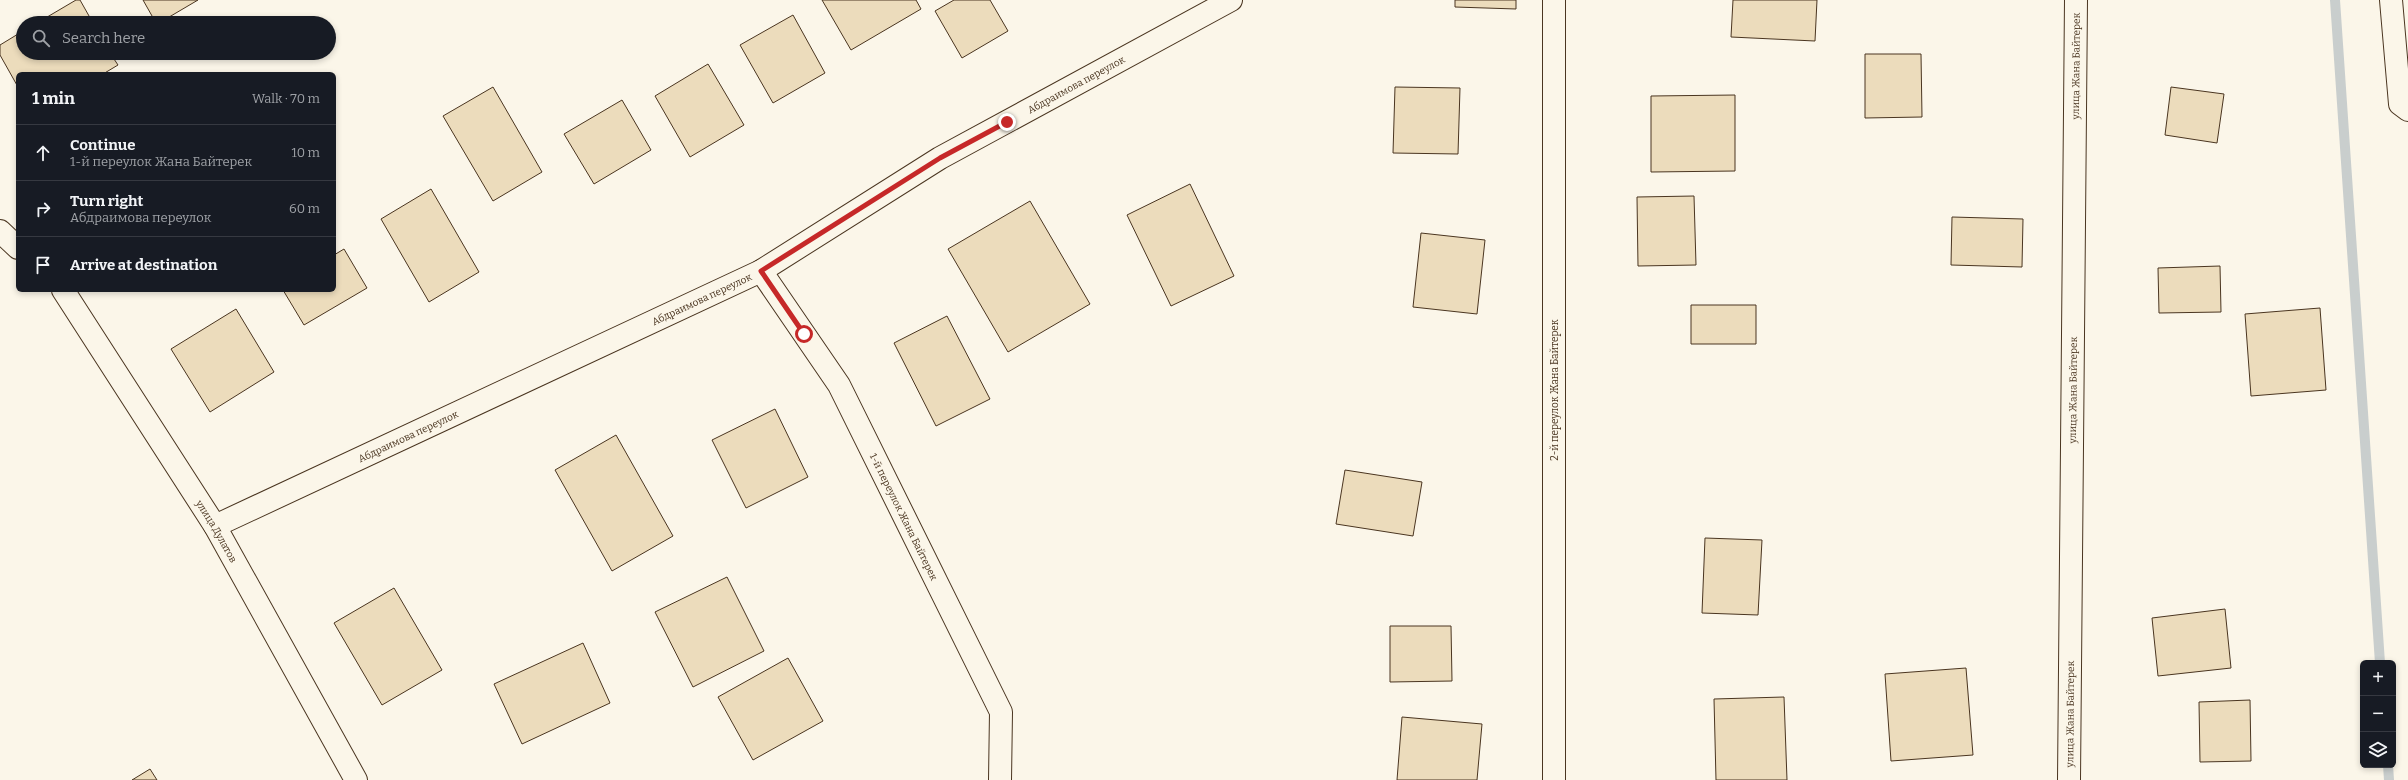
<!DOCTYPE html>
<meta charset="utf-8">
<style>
:root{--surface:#171b24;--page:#20242c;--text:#f1f3f6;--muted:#9ea1a6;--line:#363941}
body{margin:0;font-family:Bitter,serif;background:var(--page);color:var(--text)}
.controls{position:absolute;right:12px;bottom:12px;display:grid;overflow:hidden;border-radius:6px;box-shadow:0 2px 6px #0003}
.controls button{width:36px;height:36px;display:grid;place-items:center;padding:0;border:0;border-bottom:1px solid var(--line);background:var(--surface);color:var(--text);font:20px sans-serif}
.stop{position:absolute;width:12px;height:12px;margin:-9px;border:3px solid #c62828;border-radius:50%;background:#fff}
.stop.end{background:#c62828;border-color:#fff;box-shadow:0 1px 4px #0008}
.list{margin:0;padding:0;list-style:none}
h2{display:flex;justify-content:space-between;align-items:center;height:52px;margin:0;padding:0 16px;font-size:17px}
h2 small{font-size:13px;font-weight:400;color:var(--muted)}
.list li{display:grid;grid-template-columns:26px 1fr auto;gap:12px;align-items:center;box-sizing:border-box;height:56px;padding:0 16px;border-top:1px solid var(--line)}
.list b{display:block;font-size:15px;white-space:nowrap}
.list p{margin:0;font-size:13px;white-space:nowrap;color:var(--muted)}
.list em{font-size:13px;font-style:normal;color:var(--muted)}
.icon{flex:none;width:22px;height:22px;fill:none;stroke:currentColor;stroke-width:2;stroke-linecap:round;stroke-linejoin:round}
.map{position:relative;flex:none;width:2408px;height:780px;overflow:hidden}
.search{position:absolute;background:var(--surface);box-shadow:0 2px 6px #0003;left:16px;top:16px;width:320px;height:44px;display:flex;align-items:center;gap:10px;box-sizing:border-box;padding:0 14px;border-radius:22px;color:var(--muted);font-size:15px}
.panel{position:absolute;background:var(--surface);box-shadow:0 2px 6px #0003;left:16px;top:72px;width:320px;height:220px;border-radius:6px}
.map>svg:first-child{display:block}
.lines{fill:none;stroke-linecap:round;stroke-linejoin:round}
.stream{stroke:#c9cecd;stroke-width:10}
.building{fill:#ecdcbc;stroke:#4a3520}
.minor-casing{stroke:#4a3520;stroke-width:24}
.minor{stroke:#fbf6e9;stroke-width:22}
.route{stroke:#c62828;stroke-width:5}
.labels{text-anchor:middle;stroke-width:3;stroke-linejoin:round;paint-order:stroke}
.street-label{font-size:10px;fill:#4a3520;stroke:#fbf6e9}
</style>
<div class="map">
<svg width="2408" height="780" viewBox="0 0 2408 780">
<rect width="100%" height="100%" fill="#fbf6e9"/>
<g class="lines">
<path class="stream" d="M2335,0l45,663
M2388,765l1,15"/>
</g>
<path class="building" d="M76,0h4l13,23h-56z
M143,0h55l-39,23h-3z
M822,0h94l5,9 -70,41z
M954,0h36l18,31 -46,27 -27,-47z
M1455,0h61v9l-61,-2z
M1733,0h84l-2,41 -84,-4z
M793,15l32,58 -52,30 -33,-58z
M23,31v22h87l8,12 -15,9h-85v13l-18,-32v-10z
M1865,54h56l1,63 -57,1z
M708,64l36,61 -54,32 -35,-61z
M493,87l49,85 -49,29 -50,-85z
M1395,87l65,1 -2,66 -65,-1z
M2171,87l53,7 -7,49 -52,-8z
M1735,95v76l-84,1v-76z
M622,100l29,50 -57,34 -30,-50z
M1190,184l44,92 -63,30 -44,-91z
M431,189l48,83 -50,30 -48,-83z
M1694,196l2,69 -58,1 -1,-69z
M1030,201l60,103 -82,48 -60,-103z
M1952,217l71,2 -1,48 -71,-2z
M1421,233l64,7 -8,74 -64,-7z
M344,249l23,39 -63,37 -21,-35h51v-35z
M2220,266l1,46 -62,1 -1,-45z
M1691,305h65v39h-65z
M2320,308l6,82 -75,6 -6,-82z
M236,309l38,63 -64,40 -39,-63z
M947,316l43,83 -54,27 -42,-83z
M775,409l33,68 -62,31 -34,-68z
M616,435l57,101 -61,35 -57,-101z
M1345,470l77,12 -9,54 -77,-12z
M1705,538l57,2 -4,75 -56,-2z
M727,577l37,74 -71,36 -38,-75z
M394,588l48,82 -60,35 -48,-82z
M2225,609l6,59 -73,8 -6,-58z
M1390,626h61l1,55 -62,1z
M583,643l27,60 -88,41 -28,-60z
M788,658l35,63 -70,39 -35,-63z
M1966,668l7,87 -82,6 -6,-87z
M1784,697l3,83h-71l-2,-81z
M2250,700l1,61 -51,1 -1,-60z
M1402,717l80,7 -5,56h-80z
M150,769l7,11h-25z"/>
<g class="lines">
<g class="minor-casing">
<g id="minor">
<path d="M2391,0l9,104 8,6"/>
<path d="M0,231l18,17"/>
<path id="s1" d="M761,271l78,114 162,327 -1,68"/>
<path id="s2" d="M63,290l152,236 141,254"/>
<path id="s3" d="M215,526l546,-255 179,-113 291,-158"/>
<path d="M1554,780v-780"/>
<path id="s4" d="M2069,780l7,-780"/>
</g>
</g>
<use href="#minor" class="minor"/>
</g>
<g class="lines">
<path class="route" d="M804,334l-43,-63 179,-113 67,-36"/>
</g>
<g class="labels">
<g class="street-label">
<text dy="4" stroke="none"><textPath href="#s4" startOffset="714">улица Жана Байтерек</textPath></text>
<text dy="4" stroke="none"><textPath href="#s3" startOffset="969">Абдраимова переулок</textPath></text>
<text dy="4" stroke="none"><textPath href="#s3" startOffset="537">Абдраимова переулок</textPath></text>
<text transform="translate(1554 390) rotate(-90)" y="4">2-й переулок Жана Байтерек</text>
<text dy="4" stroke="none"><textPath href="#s4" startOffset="390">улица Жана Байтерек</textPath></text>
<text dy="4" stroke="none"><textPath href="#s3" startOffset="213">Абдраимова переулок</textPath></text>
<text dy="4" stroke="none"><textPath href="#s1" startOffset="285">1-й переулок Жана Байтерек</textPath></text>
<text dy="4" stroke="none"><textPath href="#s2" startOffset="286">улица Дулатов</textPath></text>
<text dy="4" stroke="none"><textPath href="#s4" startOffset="66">улица Жана Байтерек</textPath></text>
</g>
</g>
</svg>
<div class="controls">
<button>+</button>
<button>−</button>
<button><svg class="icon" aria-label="layers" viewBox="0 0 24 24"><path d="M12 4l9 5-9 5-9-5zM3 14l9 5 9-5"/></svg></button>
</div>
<div class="stop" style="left:804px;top:334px"></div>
<div class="stop end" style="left:1007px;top:122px"></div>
<div class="search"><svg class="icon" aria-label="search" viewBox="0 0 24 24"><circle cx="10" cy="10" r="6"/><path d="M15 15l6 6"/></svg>Search here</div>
<section class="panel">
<h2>1 min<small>Walk · 70 m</small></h2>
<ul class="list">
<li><svg class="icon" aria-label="ahead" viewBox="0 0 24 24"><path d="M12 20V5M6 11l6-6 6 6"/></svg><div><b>Continue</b><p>1-й переулок Жана Байтерек</p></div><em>10 m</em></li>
<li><svg class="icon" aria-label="right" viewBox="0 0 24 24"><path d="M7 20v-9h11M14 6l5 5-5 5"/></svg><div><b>Turn right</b><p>Абдраимова переулок</p></div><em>60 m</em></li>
<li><svg class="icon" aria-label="arrive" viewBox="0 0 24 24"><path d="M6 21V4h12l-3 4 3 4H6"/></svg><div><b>Arrive at destination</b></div></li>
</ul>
</section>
</div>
